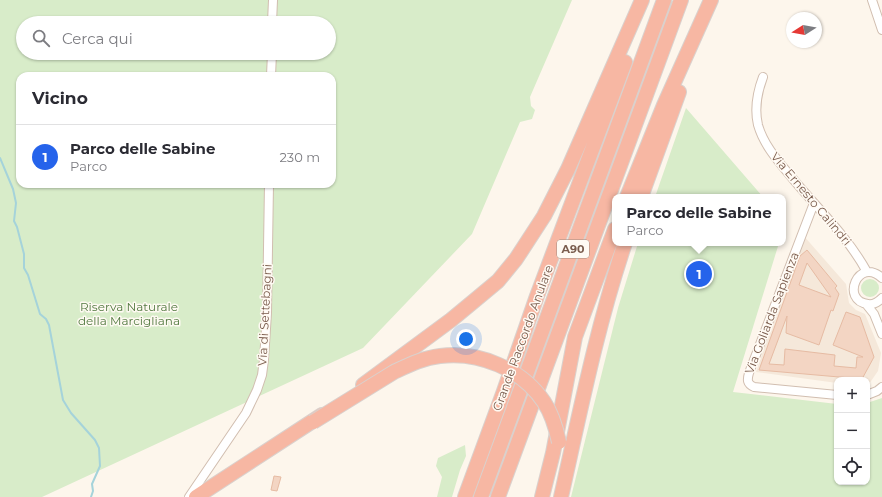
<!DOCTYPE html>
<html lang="it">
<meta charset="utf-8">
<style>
:root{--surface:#fff;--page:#f2f2f3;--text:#2b2b33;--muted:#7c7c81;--line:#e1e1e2;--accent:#2563eb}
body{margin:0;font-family:Montserrat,sans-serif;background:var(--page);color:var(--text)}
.controls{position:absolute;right:12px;bottom:12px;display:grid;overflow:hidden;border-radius:8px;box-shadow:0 1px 3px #0004}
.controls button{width:36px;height:36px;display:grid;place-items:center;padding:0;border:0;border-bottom:1px solid var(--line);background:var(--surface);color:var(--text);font:20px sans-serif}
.compass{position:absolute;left:786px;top:12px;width:36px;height:36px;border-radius:50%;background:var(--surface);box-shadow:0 1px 3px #0004;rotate:259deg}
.you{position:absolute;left:466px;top:339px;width:14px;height:14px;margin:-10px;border:3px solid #fff;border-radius:50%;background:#1a73e8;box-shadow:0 0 0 6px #1a73e833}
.badge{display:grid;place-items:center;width:26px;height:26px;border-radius:50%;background:var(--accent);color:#fff;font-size:13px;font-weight:700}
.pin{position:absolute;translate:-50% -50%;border:2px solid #fff;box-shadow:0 1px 4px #0006}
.popup{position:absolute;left:612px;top:194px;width:174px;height:52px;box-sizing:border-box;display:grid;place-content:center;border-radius:8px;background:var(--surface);filter:drop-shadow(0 1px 3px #0005);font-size:13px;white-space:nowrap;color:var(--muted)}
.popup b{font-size:15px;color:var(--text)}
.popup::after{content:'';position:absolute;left:50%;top:100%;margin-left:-8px;border:8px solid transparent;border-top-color:var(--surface)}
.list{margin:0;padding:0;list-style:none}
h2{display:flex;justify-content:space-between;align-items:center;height:52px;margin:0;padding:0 16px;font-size:17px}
h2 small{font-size:13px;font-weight:400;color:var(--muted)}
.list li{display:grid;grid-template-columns:26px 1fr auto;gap:12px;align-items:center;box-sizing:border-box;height:64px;padding:0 16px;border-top:1px solid var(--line)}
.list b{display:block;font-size:15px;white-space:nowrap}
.list p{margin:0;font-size:13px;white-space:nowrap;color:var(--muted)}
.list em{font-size:13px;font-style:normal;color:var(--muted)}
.icon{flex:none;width:22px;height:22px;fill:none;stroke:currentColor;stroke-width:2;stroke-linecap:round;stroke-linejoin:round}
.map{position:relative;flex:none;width:882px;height:497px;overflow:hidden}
.search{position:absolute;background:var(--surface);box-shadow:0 1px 3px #0004;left:16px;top:16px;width:320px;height:44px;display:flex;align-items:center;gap:10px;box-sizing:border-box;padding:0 14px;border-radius:22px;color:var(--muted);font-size:15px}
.panel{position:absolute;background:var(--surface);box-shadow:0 1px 3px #0004;left:16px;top:72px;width:320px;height:116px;border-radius:12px}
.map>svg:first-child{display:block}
.residential{fill:#f5e8da}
.green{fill:#d8ecc9;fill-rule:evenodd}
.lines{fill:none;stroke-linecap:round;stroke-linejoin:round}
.stream{stroke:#a5d3da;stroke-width:2}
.building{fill:#f3d5c3;stroke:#e6bba3;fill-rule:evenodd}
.street-casing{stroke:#d1beb0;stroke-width:10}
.highway-casing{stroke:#dad1cd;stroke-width:16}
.street{stroke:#fff;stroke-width:8}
.highway{stroke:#f7b7a3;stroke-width:14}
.highway-bridge-casing{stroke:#dad1cd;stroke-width:16;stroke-linecap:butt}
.highway-bridge{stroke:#f7b7a3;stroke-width:14}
.labels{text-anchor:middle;stroke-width:3;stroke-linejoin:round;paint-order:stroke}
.shield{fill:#fffaf3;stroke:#a28b7f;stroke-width:1}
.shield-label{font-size:11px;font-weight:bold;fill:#7a5c4d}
.street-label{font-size:12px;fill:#7a5c4d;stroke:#fffaf3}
.park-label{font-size:12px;fill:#537a41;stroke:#fffaf3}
</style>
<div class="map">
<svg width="882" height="497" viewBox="0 0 882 497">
<rect width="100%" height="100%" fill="#fdf6ec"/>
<path class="residential" d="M803,235l43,49 3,19 7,7 9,4 16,39 -3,18 -9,13h-2v-4h-30v3l-81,-11z"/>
<path class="green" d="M0,0h572l-42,97 1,9 4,4 -3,9 -12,3 -48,112 -109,114 -321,149h-42zM23,23h306v30h-306zM20,76h312v108h-312z
M686,108l77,89h-108z
M638,243h141l-46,149 104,12v78h30v-79l15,-5v99h-311l47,-189z
M861 288a9 9 0 1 1 18 0a9 9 0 1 1-18 0Z
M465,445l1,11 -6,14 -8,27h-15l5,-20 -6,-11 2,-8z"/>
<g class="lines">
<path class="stream" d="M0,158l13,31 3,14 -2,18 3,6 7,27v14l4,7 12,39 6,5 3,6 14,75 8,13 24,27 4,8 1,18 -8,18 1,7 -2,6"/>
</g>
<path class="building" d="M807,250l30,36 -2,2 4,6 -6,17 -2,-1 -12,35 -33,-12 1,-17 -18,48 15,1 1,-16 50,6 -1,11 22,2 1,-11h6l-30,-12 13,-33 14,5 14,40 -12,22 -103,-9 41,-114zM807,263l24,34 -32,-12z
M274,476l7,1 -4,14 -6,-1z"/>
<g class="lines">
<g class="street-casing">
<path id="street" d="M872,0l10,30
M272,23l1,-23
M271,76l1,-23
M763,77c-6,16 -9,31 -5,48 6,21 21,37 35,54 25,30 55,58 74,93
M814,203l-65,170c-2,7 -2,11 5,14l83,8
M882,278c-24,-22 -42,23 -14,26 6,1 10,-2 14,-6
M866,304l8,10 8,20
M867,395l10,-4 5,-4
M189,497l57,-84 11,-23 5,-15 2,-15 3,-47 2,-129"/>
</g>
<g class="highway-casing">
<path id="highway" d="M627,197l37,-92 47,-105
M641,197l38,-105
M363,385l88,-65 23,-19 24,-20 18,-22 28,-43 24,-47 74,-169
M196,497l126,-82
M465,497l39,-106 33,-95 88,-234
M481,497l183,-497
M498,497l183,-497
M542,497l11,-44 22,-116 40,-108
M561,497c19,-85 36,-171 64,-254"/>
</g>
<use href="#street" class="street"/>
<use href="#highway" class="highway"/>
<g class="highway-bridge-casing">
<path id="highway-bridge" d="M313,422l81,-50c15,-7 29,-14 46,-16 39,-5 82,13 104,46 8,12 12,26 15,40"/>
</g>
<use href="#highway-bridge" class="highway-bridge"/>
</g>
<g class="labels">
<rect class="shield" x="557" y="240" width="32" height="18" rx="3"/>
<g class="shield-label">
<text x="573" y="253">A90</text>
</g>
<g class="street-label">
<text transform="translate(811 199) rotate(50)" y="4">Via Ernesto Calindri</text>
<text transform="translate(772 313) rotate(-69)" y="4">Via Goliarda Sapienza</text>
<text transform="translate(265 315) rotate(-87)" y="4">Via di Settebagni</text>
<text transform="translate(523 338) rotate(-70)" y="4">Grande Raccordo Anulare</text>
</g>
<g class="park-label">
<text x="129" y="311">Riserva Naturale<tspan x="129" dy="14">della Marcigliana</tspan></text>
</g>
</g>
</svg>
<div class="controls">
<button>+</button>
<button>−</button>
<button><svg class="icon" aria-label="locate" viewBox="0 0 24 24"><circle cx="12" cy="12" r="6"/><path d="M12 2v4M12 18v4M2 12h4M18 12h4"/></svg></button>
</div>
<svg class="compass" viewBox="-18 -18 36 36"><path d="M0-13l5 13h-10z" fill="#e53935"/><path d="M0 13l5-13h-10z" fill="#7c7c81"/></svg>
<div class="you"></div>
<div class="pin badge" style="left:699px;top:274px">1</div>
<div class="popup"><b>Parco delle Sabine</b>Parco</div>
<div class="search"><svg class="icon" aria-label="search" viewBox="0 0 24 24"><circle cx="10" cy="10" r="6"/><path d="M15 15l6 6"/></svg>Cerca qui</div>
<section class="panel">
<h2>Vicino<small></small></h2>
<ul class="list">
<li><span class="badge">1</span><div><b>Parco delle Sabine</b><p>Parco</p></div><em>230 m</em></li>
</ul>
</section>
</div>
